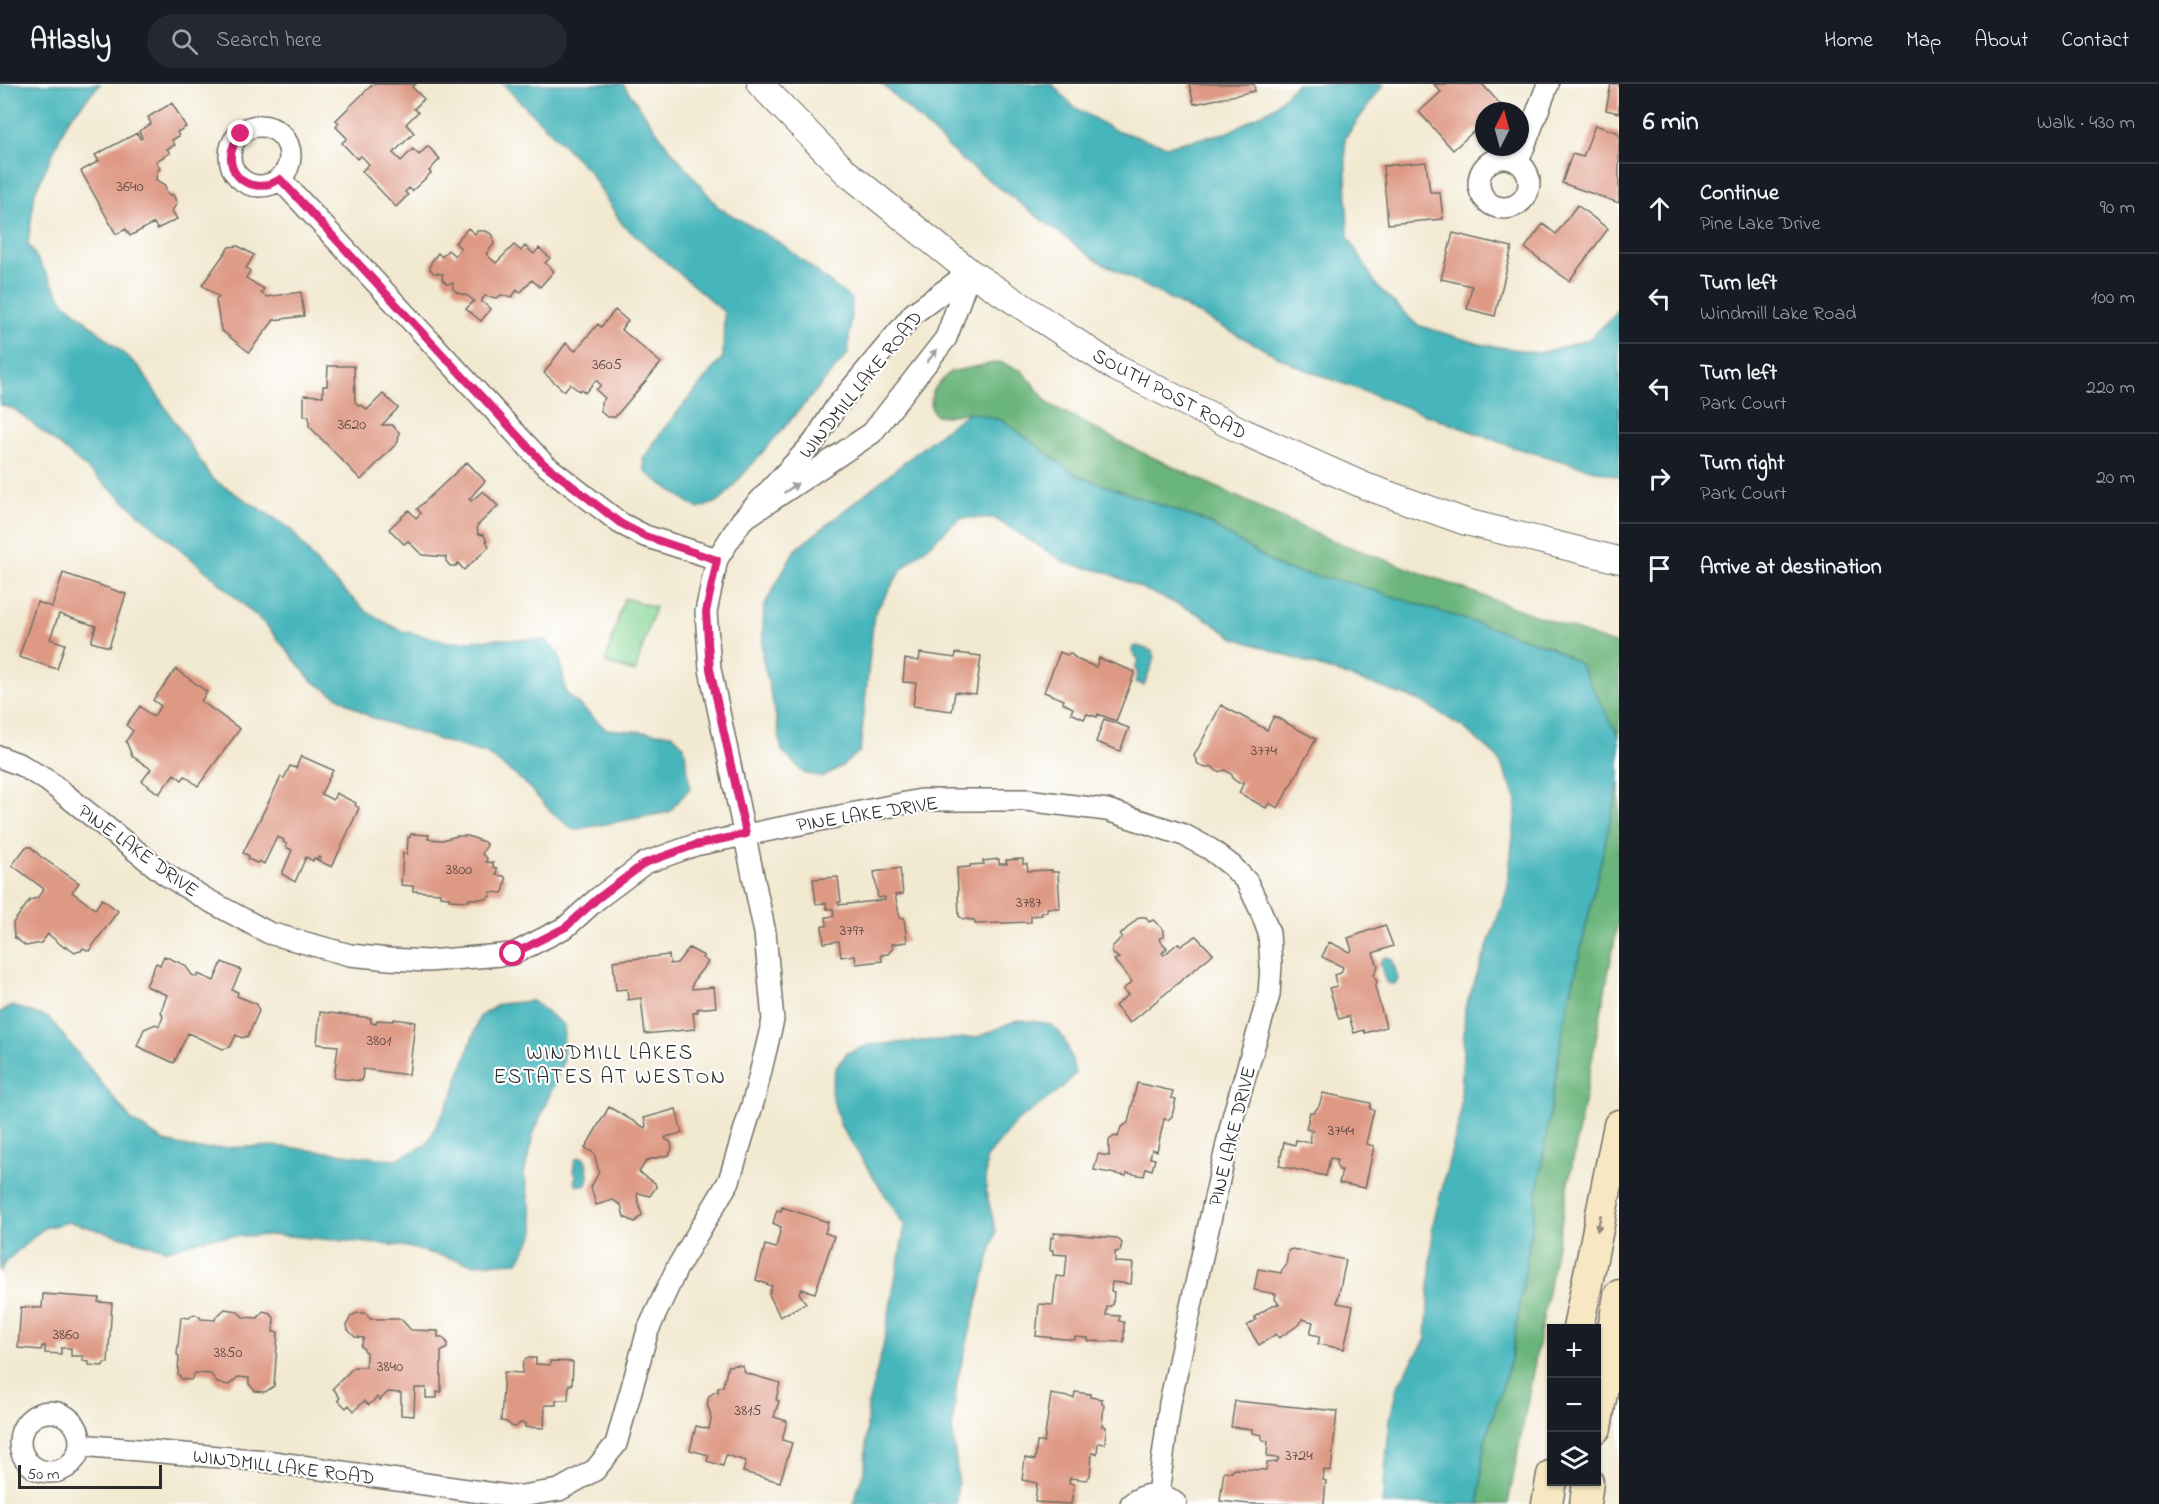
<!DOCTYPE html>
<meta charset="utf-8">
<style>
:root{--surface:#171b24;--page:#242831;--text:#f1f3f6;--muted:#9ea1a6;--line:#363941}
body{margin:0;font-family:"Indie Flower",sans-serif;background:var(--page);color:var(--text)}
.controls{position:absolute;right:18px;bottom:18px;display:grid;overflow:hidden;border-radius:0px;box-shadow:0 2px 4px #0004}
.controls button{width:54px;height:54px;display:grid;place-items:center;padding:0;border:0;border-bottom:2px solid var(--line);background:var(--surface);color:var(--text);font:30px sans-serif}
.compass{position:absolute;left:1475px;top:18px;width:54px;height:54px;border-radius:50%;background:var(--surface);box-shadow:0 2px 4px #0004;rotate:6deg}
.scale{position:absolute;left:18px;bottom:15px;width:144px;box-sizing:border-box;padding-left:6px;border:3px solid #2b2b2b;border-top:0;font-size:16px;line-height:21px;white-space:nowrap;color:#2b2b2b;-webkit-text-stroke:4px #fff;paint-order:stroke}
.stop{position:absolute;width:18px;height:18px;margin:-14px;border:4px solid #db2777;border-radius:50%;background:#fff}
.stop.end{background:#db2777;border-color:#fff;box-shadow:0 2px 6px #0008}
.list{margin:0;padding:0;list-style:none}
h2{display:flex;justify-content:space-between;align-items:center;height:78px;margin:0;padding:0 24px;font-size:26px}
h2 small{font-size:20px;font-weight:400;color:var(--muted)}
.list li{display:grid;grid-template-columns:39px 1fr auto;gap:18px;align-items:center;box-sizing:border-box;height:90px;padding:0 24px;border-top:2px solid var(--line)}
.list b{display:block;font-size:22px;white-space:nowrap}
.list p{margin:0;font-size:20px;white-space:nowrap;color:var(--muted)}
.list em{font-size:20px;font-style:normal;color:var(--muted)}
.icon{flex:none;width:33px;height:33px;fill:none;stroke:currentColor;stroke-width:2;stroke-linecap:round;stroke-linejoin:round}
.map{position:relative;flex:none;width:1619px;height:1420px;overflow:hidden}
header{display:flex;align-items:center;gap:36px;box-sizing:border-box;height:84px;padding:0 30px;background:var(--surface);border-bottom:2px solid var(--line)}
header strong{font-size:28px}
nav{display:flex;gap:33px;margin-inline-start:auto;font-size:21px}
.search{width:420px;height:54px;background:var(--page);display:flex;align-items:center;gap:15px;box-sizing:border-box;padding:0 21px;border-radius:33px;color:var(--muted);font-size:22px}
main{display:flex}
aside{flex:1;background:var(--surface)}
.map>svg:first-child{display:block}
.green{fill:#84d392;stroke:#587f5e;stroke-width:1.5}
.forest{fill:#6bb57c;stroke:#4b7054;stroke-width:1.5}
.water{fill:#46b6bc;stroke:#387074;stroke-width:1.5}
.building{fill:#de9984}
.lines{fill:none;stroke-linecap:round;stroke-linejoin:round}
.minor-casing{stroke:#716e65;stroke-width:24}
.tertiary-casing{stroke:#716e65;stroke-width:28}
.secondary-casing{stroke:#716e65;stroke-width:33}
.minor{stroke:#fff;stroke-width:21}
.tertiary{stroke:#fff;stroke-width:26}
.secondary{stroke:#f7e8c3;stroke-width:30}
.oneway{fill:#a0a0a0}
.oneway2{fill:#918a77}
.route{stroke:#db2777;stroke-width:8}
.labels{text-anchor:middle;stroke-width:4.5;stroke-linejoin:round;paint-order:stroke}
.number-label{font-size:16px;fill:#584641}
.street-label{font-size:20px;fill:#2b2b2b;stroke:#fff}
.neighbourhood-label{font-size:21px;letter-spacing:1.5px;fill:#2b2b2b;stroke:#fff}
</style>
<header>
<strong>Atlasly</strong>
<div class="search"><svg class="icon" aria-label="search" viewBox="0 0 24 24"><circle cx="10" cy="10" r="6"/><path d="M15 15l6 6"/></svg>Search here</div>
<nav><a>Home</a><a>Map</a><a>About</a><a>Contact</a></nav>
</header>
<main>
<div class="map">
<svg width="1619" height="1420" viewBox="0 0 1619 1420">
<rect width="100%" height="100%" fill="#fff"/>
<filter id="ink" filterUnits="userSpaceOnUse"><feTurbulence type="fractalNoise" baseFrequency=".0167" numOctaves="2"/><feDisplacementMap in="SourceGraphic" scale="12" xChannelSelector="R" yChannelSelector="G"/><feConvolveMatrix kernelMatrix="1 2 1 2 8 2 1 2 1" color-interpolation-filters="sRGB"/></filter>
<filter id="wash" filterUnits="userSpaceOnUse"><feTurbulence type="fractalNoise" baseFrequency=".008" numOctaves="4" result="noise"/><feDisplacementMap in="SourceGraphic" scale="24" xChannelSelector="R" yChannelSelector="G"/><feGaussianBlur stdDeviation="1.35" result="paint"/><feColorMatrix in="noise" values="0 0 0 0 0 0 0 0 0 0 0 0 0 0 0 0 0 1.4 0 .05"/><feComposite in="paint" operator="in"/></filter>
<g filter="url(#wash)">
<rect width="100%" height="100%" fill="#f2e9d1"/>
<path class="green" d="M624,514l31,9 -20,65 -30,-9z"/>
<path class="forest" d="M999,278l23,9 27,33 77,41 197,92 296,109v91l-39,-73 -29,-17 -197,-63 -71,-15 -78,-48 -129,-46 -72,-54 -35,-9 -23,4 -11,-1 -4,-8 1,-16 18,-19z
M1619,698v135l-111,587h-29l5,-60 27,-84 53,-337z"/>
<path class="water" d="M0,0h100l-32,36 -33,72 -7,52 35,57 76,66 73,112 78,49 32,42 45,42 32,18 50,12 51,-3 46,1 13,14 7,39 40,36 66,5 12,12 6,42 -21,24 -95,18 -21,-16 -29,-32 -37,-28 -41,-12 -76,-25 -59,-37 -44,-54 -53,-48 -156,-134 -44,-35 -14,-4z
M503,0h120l43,60 53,64 63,36 70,56 -4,54 -128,147 -22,8 -53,-37 -2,-13 19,-28 61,-74 1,-45 -102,-88 -33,-53z
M882,0h170l22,23 38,22 55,17 62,-14 45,-25 22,-23h88l-39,54 3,99 29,49 40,39 63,19 59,9 49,-13 26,-24 5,-8v169l-106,-30 -217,-81 -203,-108 -132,-99z
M969,328l35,9 72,54 129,46 78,48 71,15 197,63 29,17 39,73v45l-55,241 -53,337 -27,84 -5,60h-97l8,-85 7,-32 29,-48 7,-115 27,-106 5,-109 42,-118 10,-91 -19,-42 -34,-30 -43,-27 -186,-63 -38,-25 -91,-41 -38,-8 -74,-46h-34l-58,51 -28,45 -14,137 -18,15 -19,11 -19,-4 -22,-22 -7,-39 -13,-56 2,-50 30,-55 153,-123z
M1137,562l15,5 3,6 -11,28 -9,-3 3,-9 -3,-4 4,-9 -7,-8 1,-5z
M1387,873l5,2 6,20 -2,4 -5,1 -5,-2 -6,-19 2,-4z
M532,917l32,24 -1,37 -30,73 -9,39 11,58 -17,30 -45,2 -70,-18 -126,-11 -66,2 -43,13 -98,-28 -26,6 -38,33 -6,10v-259l13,-6 36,12 83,103 33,21 31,7 80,-3 118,14 32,-15 27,-51 27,-78 19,-12z
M1017,936c9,1 19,1 28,3 19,4 27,34 30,51l-15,16 -44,32 -30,36v34l10,39 -39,150 -5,47 6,50 -2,26h-103l12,-36 3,-63 15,-58 22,-121 -65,-101 -9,-33 4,-23 12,-16 21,-8 110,-8z
M578,1073l6,1c4,7 5,21 2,27h-9l-3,-4 3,-6 -4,-4 2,-11z"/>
<g id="blocks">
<path class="building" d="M373,0h43l-4,3 12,12 -10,10 4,3 -12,12 8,9 -21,20 8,8 12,-12 6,6 9,-9 12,13 -11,12 2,2 -19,18 -3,-3 -4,4 3,3 -12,12 -34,-36 7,-7 -8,-8 -4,3 -15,-16 5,-5 -11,-11 3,-4 -3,-3z
M1189,0h65l1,7 -61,13z
M1434,0h48l20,22 -5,5h-13v11l-31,28 -34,-38 22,-20z
M1611,0h8v29l-13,-3z
M172,19l14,24 -9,5 2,4 -7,4 3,5 -8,4 3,4 -14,8 4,8 -3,2 -1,9 9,5 2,9 6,1 4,8 -5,8 5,8 -20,10 -3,-6 -24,13 -4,-7 -10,5 -35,-63 18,-10 -4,-6 42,-22 3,6 2,-1 -3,-7 12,-7 -3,-7z
M1595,41l24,8v70l-57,-20 10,-29 11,3z
M1426,78l4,30h10l3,27 -55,5 -5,-58z
M1577,121l31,24 -39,52 -44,-33 18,-24 13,10z
M468,144l7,6 2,-3h9l7,4 1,9 -8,10 10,9 18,-18 7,6 4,-5 9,8 5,-6 11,10 -5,5 9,8 -14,16 -8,-7 -12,13 -3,-3 -5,7 -11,-2 -4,3 -12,-2 -4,5 10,8 -10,12 -15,-12 8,-8 -6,-5 -10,-3 -5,-4v-6l-6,1 -5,-5 1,-5 -9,-1 -4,-4 1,-7 7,-9 4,4 6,-7 7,6 6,-8 -6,-5z
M1453,149l59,14 -17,69 -28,-7 5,-23 -31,-7z
M238,162l16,9 -8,13 4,3 -4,7 18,11 -3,4 6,4 34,-5 3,24 -30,4 -25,32 -28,-22 -5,-30 3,-3 -17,-12 27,-38z
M615,226l13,11 -7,8 40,34 -46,54h-8l-6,-5v-9l4,-5 -9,-8 5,-5 -5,-5 -11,13 -4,-4 -2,2 -9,-7 -6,7 -20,-18 22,-30 9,8 23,-27 3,3z
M328,282h26l1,36 4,4 3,-1 5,5 16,-16 15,14 -16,17h10l7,7 -1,10 -37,38 -52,-54v-10h-5v-21l19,1v-10h4z
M467,378l18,19 -16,18 2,2 12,-10 15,15 -21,20 1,8 6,1 5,12 -25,23 -6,-7 -2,3h-6l-4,-5v-4l-24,-2 -14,-14 -4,3 -15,-15 20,-19 7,8 5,-5 -4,-4z
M63,489l63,21 -17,53 -18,-5 5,-16 -37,-12 -9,25 15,5 -8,25 -38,-12 18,-55 15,5z
M1060,568l7,3 3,-2 8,7 18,7 3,-9 36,14 -19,49 -18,-7 -1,3 -10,-3 -3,5 -13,-6 2,-5 -10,-5 1,-3 -20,-8z
M920,569l35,5 1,-5 25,3 -5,38 -21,-2 -3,19 -39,-5 3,-23 -13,-1 2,-23 14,2z
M176,585l31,23 -6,9 39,28 -42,57 -13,-10 -3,4 -8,-6 -15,20 -17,-13 9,-12 -19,-13 -6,-15 7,-10 -7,-6 14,-19 13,11 8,-11 -8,-6z
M1221,621l46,25 7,-14 42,23 -38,69 -9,-5 -3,5 -27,-15 5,-11 -5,1 -6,-4 -1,-4 -7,-5 -7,2 -7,-6 -6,2 -7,-4 -4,-8z
M1104,635l25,9 -9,23 -24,-9z
M301,672l32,14 -12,24 12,6 3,-7 20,10 -1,2 4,3 -27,59 -13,-6 2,-3 -3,-1 -1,3 -3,-2 -1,3 -7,-4 -11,25 -13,-8 10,-24 -6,-3 1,-3 -4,-2 1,-2 -7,-3 -13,27 -5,-3 -2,2 -9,-4 1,-3 -6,-3 38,-76 3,1 6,-12 6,2z
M411,750l18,1 -1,4 14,1 15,-4h11l16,6 3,3 -5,9 5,4 -1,4 7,1v4l4,1 -1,7 8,1 2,3 -2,11 -2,3 -12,-1v4l-4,3h-17v2l-20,-1v-3l-9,-1v-3l-27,-2v-5l-12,-1 2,-32 4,1 1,-17h2z
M26,763h5l9,9 39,27 -7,9 23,17 7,-10 16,12 -29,40 -6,-3 -2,3 -6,1 -9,-6 -1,2 -17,-14 -7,9 -15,3 -12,-9 -1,-14 17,-23 7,-2 7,-9 -32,-24z
M999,775v5h8l-1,-4 17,-1v5h4l1,7 24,-1v2h6l2,36h-13v4h-6l1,3 -11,1v6l-56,2 -1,-4 -11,-1 -4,-3 -2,-48 13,-1v-2l14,-1 -1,-3z
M900,784l3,26 -8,1 5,23h4l3,24 -15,2 1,4 -5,6 -7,1 1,6 -26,3 -1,-9 -14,2 -2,-16 -15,2 -2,-17h5l-1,-9 8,-1 -1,-7h-6l-1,-6 -10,1 -3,-25 25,-2 3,25h-3l1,3 46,-5v-3l-7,1 -4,-26z
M1139,833h7l3,5 4,-2 11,10v6l-5,3 8,9 -5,5 2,2 14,-12 3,3 15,-10 17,18 -83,69 -15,-17 13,-11 -5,-6 9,-7 -18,-22 5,-2 -7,-5v-6l10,-10 -2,-2z
M1385,841l8,21 -20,7 5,13 -4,9 3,7 -2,5 11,40 -21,6 -1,-3 -10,3 -5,-17 -10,3 -10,-31 8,-2 -3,-11 7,-2 2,-6 -21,-10 7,-15 21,10 2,-2 -4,-12z
M689,864l15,8 -2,2 6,4 -12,15 -4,8v4l22,-2 2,20 -19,2 1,3 -5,1 2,16 -50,5 -4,-36 -13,2 -1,-11 -11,1 -3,-29 56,-6 1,9 7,-1z
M164,872l21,9 7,10 5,2 1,-3 16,7 8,-19 19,8 -9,20 6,2 -1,4 20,8 2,7 -11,25 -6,2 -6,-3 -6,12 -7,2 -35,-16 -14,30 -37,-17 7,-17 12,-5 3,2 4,-9 -2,-6 6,-16 -21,-9 10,-23 4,2z
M320,928l51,6v5l5,1 1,-4 16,1 1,-2 21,3 -6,53 -46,-6 -1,12 -28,-3 4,-32 -21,-2z
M1137,999l36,8 -2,7 5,1 -4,17 -4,4 -4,-1 -7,32 -5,-2 -2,9 5,1 -3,11 -6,-2 -2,8 -17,-3 -1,3 -32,-6 4,-16 11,2v-16l6,-4 3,1 3,-10 7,-4z
M1323,1009l48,10 -1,6 4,1 -8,34 8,2 -9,42 -26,-5 3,-13h-3l-3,-6 1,-5 -7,-1 -4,18 -47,-10 5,-24 11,3 1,-5 15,3 -1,-10 3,-2 -7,-2 4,-17h4l5,-6z
M609,1023l36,21 1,-3 -2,-7 32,-9 6,24 -16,4 -1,2 6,3 1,7 -3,6 -22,5 -8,12 16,11 1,4 -6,9 -12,-3 -1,3 5,19 -7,7 -11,-5 -3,-12 -8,-5 -17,5 -5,-18 8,-15 -5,-19 -9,-5z
M782,1123l46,15 -3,11 9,3 -19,57 -14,-4 -2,4 7,10 -26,14 -11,-23 3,-8 -16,-6 9,-35 11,3 5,-21 -8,-4 4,-13 4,1z
M1054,1149l63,5 5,5 -2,8 -5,1v10l18,1 -2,21 -19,-2 -1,9 3,1 -1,13 -6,2 -1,8 14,1 -1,5 5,1v20l-36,-1v-3l-13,-1v3l-39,-4 3,-32 14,1 3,-29 9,1 2,-22 -14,-1v-4h-3l1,-13 3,1z
M1292,1165l54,11 -9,43 16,3 -9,43 -26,-5 2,-8 -10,-2 3,-12 -11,-3 -2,5 -21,14 -3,-4 -17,11 -12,-19 9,-6 -2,-3 19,-12 6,-1 -4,-5 1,-5 -22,-4 4,-21 23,4 1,-3 4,-4 2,-15z
M43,1210l56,4 -1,4 14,1 -4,60h-4l-1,3 -14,-1v-3l-6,-1v-5h-12v-8h-10v6l-16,-1v-7h-3l-1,4 -23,-2 3,-41 21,1z
M225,1225l12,2 6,6 15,1 5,-7 7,2 4,5 -1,14h5l-4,54 -9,6 -10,-1 -6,-7v-6l-11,-1 -9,8 -12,-2 -6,-9 -16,-1 -4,7 -9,-1 -4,-5 1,-18 -2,-1 4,-38 8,1 5,-4 5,2 2,3 14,1 1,-3z
M357,1229h9l4,6h31l10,11 27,1v6h4l5,5v6l-6,4v40h-4v6h-11v-10h-11l-1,28 -13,-1v-22l-13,-1 -8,8 -3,-3 -8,8 -5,-4 -10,10 -5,-6 -3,3 -8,-8 2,-2 -7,-10 21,-21h12v-15l-5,-6 3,-8 -9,-1 -7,-7 -1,-6 4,-8z
M527,1274h9v6l14,1v-4l23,1 -1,23 -3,-1 -1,16h-12v5h-11l-1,23 -19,-1v-4h-5l-4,4 -5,-1 -4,-4 -6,-1 3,-49 18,1 1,-11z
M737,1281l6,1 2,7 35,10 -4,17 3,1 -5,16 13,4 -5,19 10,3 -12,39 -37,-10 3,-11 -20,-6 -3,11 -16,-5 2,-6 -19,-5 6,-24 13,3 2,-9 -1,-8 -3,-7 2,-9 6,-4 3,1v-5l5,-2 5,-20z
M1075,1308l15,2v3l12,2v5h2l-2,22 4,1 -1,17 -7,-1 -1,11 -5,-1 -2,23 -4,4 -16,-2 -1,5 5,1 -3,20 -36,-2 2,-19 -15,-3 3,-22 10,2 2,-18h7l7,-48 23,4z
M1235,1317l102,10 -6,60 -7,-1 -1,10 3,1 -2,23h-74l-30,-3 4,-30 8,1 2,-3 32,1 1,-7 10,-1 2,-4 -12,-1 1,-16 -6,-1v-5l-10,-2v-4l-21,-2z"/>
</g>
</g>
<g filter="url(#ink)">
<use href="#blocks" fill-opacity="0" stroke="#716e65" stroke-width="1.5"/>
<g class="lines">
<g class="minor-casing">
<path id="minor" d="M230 72a30 30 0 1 1 60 0a30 30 0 1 1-60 0Z
M1479 99a25 25 0 1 1 50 0a25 25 0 1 1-50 0Z
M1518,78l30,-78
M280,95l264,285 76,59 25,13 72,23
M0,673l21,8 27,16 117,93 39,24 65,35 81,22 39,4 39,2 85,-7 53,-27 31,-28 48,-36 50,-18 226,-45h105l81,10 77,25 26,14 22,17 15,16 13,27 9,24 2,32 -2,30 -36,122 -40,180 -23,106 -12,91
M20 1358a30 30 0 1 1 60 0a30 30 0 1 1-60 0Z
M80,1361l186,16 249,36 44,-7 36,-20 21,-26 32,-114 29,-62 52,-87 25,-82 19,-79 -8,-87 -55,-264 -4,-57 11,-53 25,-39 72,-78 22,-35 78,-94 56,-41 -24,66 -74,95 -130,87
M1131,1420c14,-12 31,-13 45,0"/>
</g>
<g class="tertiary-casing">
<path id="tertiary" d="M760,0l86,88 124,100 146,96 128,64 121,54 101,36 153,38"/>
</g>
<g class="secondary-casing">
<path id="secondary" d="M1578,1244l41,-203
M1596,1344l23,-133
M1547,1420l5,-29
M1585,1420l3,-22"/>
</g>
<use href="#minor" class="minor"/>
<use href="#tertiary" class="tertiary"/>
<use href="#secondary" class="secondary"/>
</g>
<defs><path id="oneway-solid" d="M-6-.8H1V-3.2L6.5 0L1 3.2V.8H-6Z" transform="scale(1.5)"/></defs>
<g class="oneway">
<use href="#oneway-solid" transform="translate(932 272) rotate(-52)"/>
<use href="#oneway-solid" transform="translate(791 404) rotate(-34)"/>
</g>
<use class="oneway2" href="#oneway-solid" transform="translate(1599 1139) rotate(102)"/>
</g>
<g class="lines" filter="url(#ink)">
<path class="route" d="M241,50c-27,30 5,67 39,45l264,285 76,59 25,13 72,24 -11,52 4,57 36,165 -51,11 -50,18 -48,36 -31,28 -53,27"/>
</g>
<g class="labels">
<g class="number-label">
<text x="130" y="107">3640</text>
<text x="607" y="285">3605</text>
<text x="352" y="345">3620</text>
<text x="1264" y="671">3774</text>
<text x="459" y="790">3800</text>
<text x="1029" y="823">3787</text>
<text x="852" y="851">3797</text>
<text x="379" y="961">3801</text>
<text x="1341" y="1051">3744</text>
<text x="66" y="1255">3860</text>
<text x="228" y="1273">3850</text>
<text x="390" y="1287">3840</text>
<text x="748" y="1331">3815</text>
<text x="1299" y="1376">3724</text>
</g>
<g class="street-label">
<text transform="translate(860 300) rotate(-51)" y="7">WINDMILL LAKE ROAD</text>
<text transform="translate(1170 309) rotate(28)" y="7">SOUTH POST ROAD</text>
<text transform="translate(867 729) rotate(-9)" y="7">PINE LAKE DRIVE</text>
<text transform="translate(139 766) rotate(36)" y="7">PINE LAKE DRIVE</text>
<text transform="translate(1231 1052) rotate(-76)" y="7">PINE LAKE DRIVE</text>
<text transform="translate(284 1382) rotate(7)" y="7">WINDMILL LAKE ROAD</text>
</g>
<g class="neighbourhood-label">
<text x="610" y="975">WINDMILL LAKES<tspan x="610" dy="24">ESTATES AT WESTON</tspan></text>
</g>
</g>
</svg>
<div class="controls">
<button>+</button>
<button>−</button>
<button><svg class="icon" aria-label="layers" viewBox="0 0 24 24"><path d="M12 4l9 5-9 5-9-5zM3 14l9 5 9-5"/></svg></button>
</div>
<svg class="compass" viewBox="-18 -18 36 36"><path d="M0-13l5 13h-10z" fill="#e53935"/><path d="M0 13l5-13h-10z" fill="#9ea1a6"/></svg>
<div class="scale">50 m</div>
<div class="stop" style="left:513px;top:870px"></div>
<div class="stop end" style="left:241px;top:50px"></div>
</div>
<aside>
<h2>6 min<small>Walk · 430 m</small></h2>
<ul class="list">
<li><svg class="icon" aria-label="ahead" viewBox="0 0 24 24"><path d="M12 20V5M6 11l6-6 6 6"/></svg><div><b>Continue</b><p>Pine Lake Drive</p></div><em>90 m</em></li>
<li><svg class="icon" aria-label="left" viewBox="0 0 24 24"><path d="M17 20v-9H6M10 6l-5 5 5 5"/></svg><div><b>Turn left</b><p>Windmill Lake Road</p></div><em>100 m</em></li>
<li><svg class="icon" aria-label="left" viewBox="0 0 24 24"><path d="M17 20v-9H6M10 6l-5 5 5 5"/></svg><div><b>Turn left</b><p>Park Court</p></div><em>220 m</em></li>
<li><svg class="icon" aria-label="right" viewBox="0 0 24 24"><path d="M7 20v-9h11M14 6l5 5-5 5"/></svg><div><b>Turn right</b><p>Park Court</p></div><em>20 m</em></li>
<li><svg class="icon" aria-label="arrive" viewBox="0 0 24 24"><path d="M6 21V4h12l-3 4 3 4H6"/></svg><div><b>Arrive at destination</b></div></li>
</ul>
</aside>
</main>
